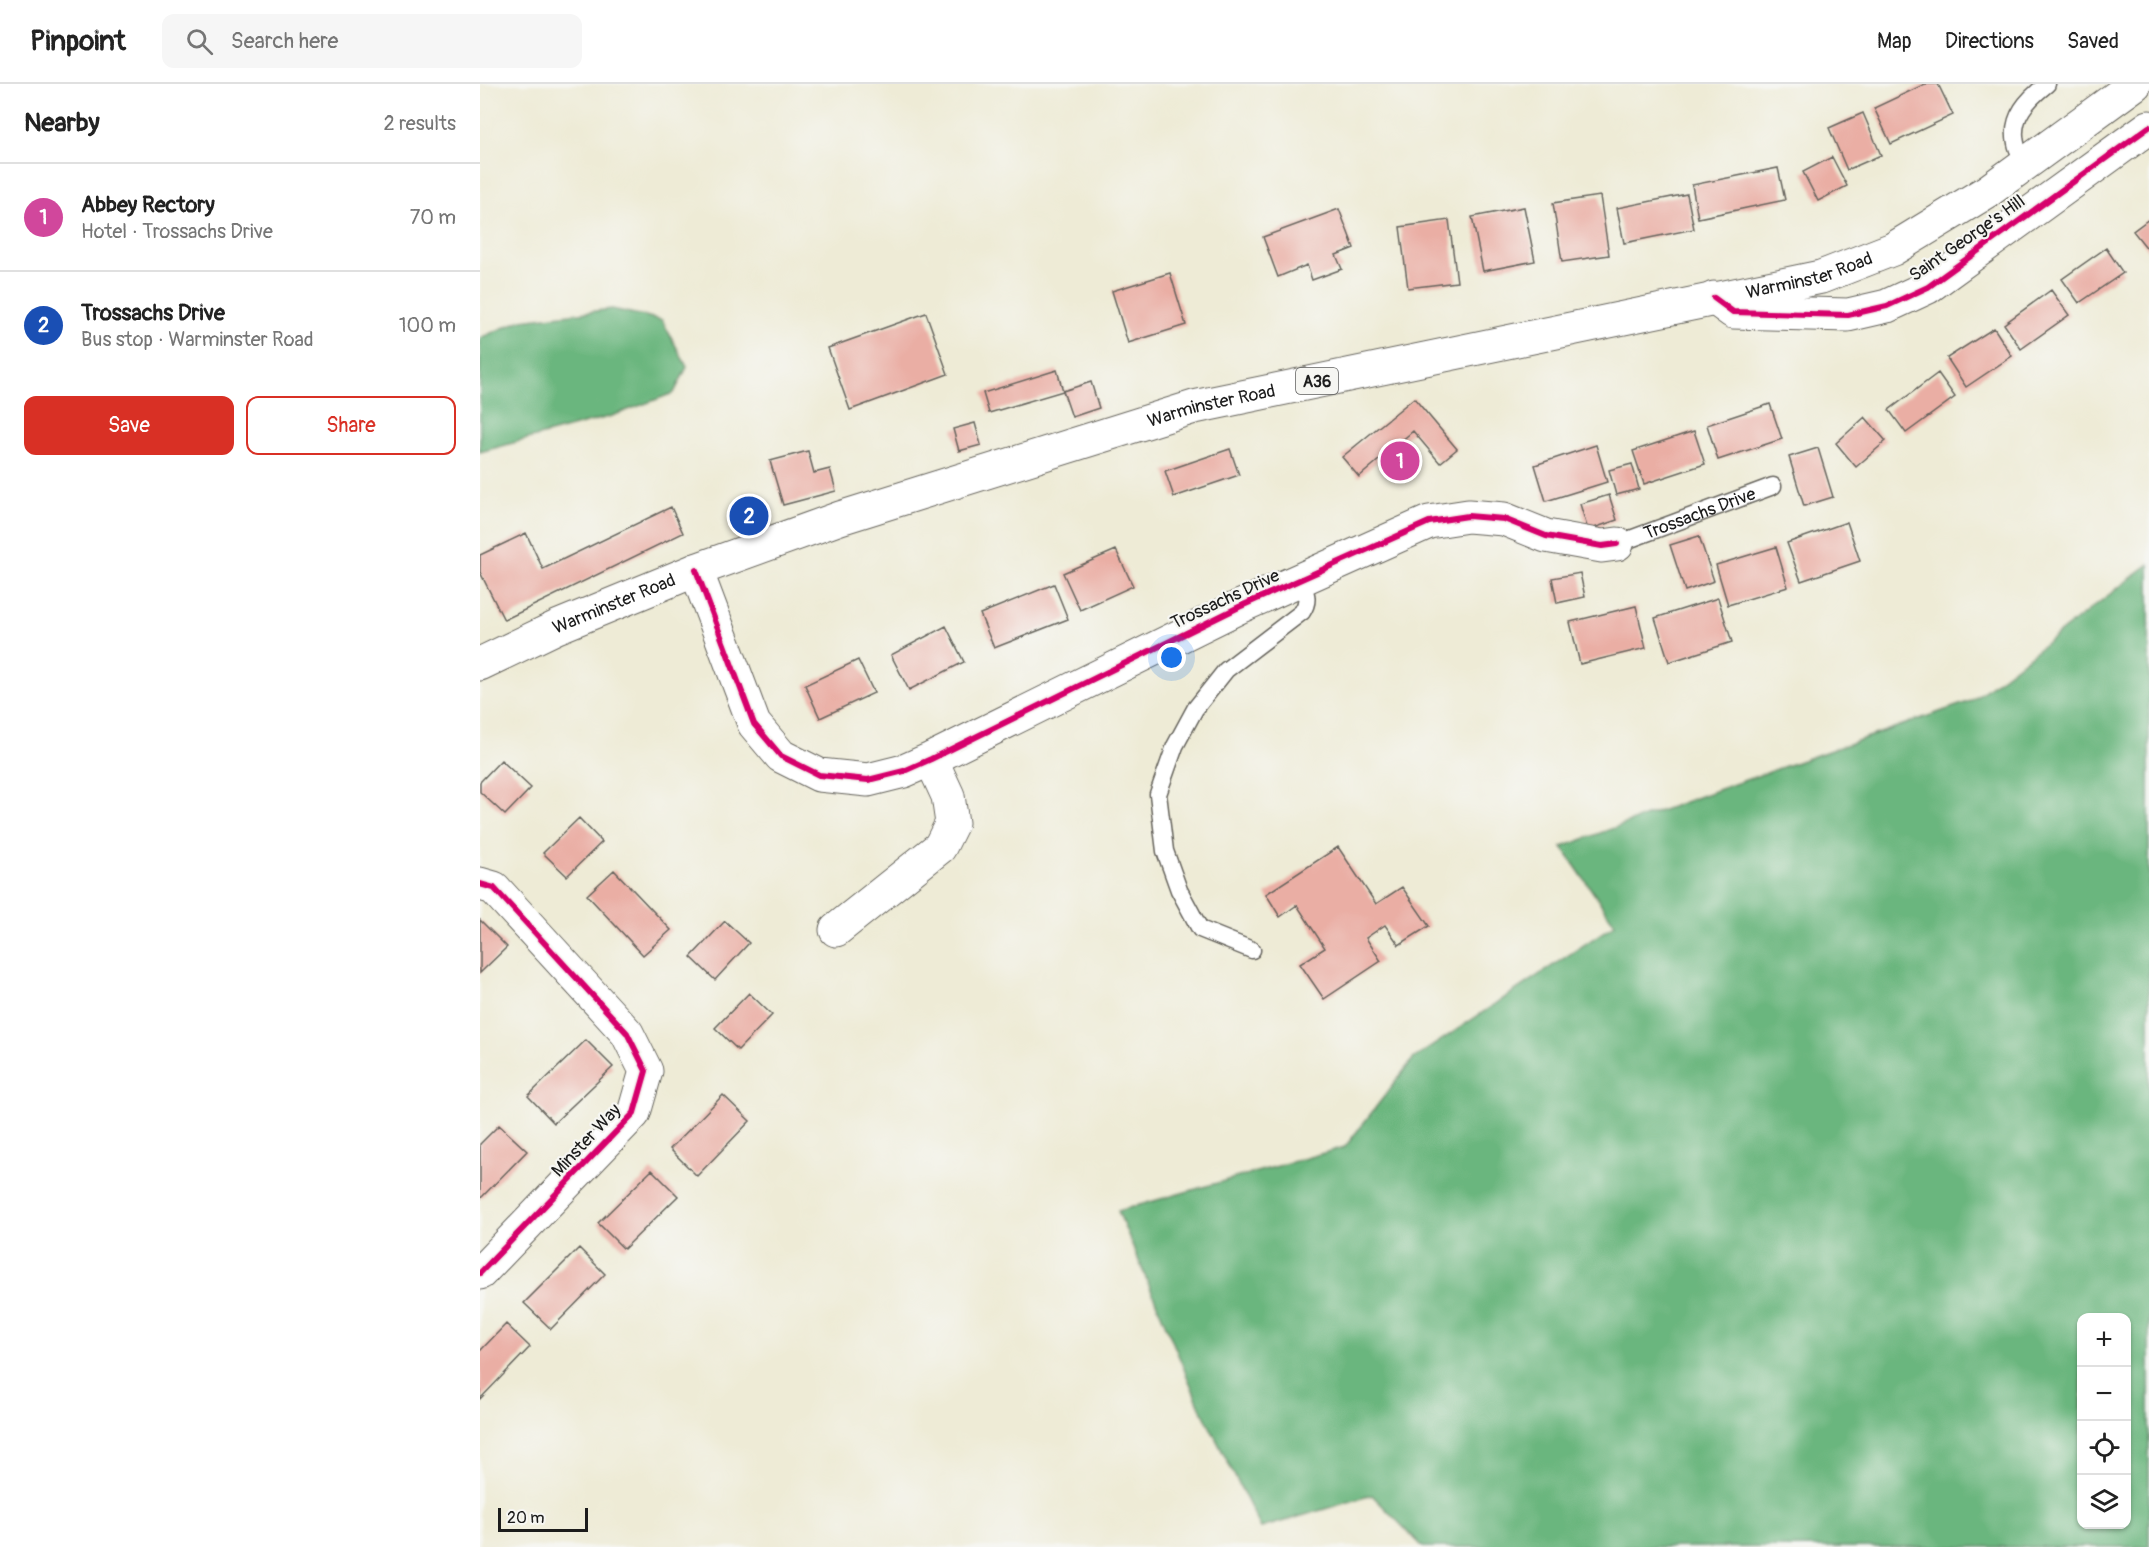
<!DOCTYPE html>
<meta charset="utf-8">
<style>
:root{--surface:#fff;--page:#f6f6f6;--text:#222;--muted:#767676;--line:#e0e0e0;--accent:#d93025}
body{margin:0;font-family:Pangolin,sans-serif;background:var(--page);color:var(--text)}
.controls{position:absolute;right:18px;bottom:18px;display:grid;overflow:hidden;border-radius:12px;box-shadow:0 2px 4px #0004}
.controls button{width:54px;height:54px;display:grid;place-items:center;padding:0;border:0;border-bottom:2px solid var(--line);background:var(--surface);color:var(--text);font:30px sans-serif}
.scale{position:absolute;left:18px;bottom:15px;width:90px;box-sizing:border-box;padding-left:6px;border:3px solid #1c1c1c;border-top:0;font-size:16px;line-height:21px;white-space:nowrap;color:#1c1c1c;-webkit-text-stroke:4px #f6f6f2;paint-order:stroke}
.you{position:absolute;left:692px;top:574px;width:21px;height:21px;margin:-15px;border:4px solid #fff;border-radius:50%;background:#1a73e8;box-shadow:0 0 0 9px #1a73e833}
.badge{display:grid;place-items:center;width:39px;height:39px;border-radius:50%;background:var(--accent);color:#fff;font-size:20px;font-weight:700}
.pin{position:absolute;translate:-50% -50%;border:3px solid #fff;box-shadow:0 2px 6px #0006}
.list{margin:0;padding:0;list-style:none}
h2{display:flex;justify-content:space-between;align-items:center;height:78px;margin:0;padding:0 24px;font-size:26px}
h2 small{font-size:20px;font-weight:400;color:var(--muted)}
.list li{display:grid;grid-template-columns:39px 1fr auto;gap:18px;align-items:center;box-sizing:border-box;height:108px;padding:0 24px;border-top:2px solid var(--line)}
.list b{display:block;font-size:22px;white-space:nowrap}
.list p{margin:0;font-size:20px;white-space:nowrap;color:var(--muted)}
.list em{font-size:20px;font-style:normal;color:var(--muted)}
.actions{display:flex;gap:12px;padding:18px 24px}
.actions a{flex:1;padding:14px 0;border:2px solid var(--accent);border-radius:12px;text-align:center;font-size:21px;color:var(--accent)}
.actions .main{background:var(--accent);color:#fff}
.icon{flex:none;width:33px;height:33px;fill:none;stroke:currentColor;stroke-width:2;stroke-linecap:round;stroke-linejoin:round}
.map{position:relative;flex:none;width:1669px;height:1463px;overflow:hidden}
header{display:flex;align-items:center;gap:36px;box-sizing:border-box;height:84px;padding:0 30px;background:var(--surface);border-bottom:2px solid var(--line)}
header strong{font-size:28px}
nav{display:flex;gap:33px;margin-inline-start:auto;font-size:21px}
.search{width:420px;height:54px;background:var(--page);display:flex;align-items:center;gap:15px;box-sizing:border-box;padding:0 21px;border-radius:12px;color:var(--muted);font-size:22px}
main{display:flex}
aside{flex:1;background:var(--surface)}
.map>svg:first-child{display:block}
.forest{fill:#6ab67e;stroke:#43694d;stroke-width:1.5;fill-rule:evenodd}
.building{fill:#eaaea4}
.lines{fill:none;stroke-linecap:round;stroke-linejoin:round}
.service-casing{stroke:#66645d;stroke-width:19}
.minor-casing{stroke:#66645d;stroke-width:35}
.trunk-casing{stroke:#66645d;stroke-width:35}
.service{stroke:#fff;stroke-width:16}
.minor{stroke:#fff;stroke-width:33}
.trunk{stroke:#fff;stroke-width:33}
.cycleway-casing{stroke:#f6f6f2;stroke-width:10}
.cycleway{stroke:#d6006c;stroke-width:6}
.labels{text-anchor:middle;stroke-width:4.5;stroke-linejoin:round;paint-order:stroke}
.shield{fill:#f6f6f2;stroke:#5d5d5c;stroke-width:1.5}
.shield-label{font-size:16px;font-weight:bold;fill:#1c1c1c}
.street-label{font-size:18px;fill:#1c1c1c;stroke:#f6f6f2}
</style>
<header>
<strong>Pinpoint</strong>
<div class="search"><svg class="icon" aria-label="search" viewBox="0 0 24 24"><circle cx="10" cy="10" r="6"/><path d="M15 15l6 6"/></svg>Search here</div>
<nav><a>Map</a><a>Directions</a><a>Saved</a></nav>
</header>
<main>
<aside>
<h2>Nearby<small>2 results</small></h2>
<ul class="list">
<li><span class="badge" style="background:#d1479c">1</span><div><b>Abbey Rectory</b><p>Hotel · Trossachs Drive</p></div><em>70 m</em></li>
<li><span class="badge" style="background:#1a4fb4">2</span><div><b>Trossachs Drive</b><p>Bus stop · Warminster Road</p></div><em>100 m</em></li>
</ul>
<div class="actions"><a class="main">Save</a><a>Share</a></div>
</aside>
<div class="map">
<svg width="1669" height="1463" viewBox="0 0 1669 1463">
<rect width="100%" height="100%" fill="#f6f6f2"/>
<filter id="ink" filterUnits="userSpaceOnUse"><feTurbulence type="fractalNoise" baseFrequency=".0167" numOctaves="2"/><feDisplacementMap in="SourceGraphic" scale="12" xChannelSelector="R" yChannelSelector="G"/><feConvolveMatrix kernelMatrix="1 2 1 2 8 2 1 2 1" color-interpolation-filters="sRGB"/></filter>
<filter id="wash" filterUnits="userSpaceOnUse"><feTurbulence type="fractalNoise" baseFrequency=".008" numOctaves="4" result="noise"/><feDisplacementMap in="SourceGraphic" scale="24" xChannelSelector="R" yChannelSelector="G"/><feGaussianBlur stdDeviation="1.35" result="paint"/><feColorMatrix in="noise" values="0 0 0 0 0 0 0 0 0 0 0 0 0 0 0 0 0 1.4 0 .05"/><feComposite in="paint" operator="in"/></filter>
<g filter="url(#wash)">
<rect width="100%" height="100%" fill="#eeebd6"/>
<path class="forest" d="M132,225l50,11 25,47 -13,26 -62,23 -132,36v-114l41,-18z
M1669,480v983h-726l-51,-52 -111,33 -61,-121 -82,-196 227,-64 68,-88 202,-135 -53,-77 155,-57 254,-89zM1602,1234h44v206h-44z"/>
<g id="blocks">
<path class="building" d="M1445,0h13l15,31 -62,29 -17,-36z
M1383,29l18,42 -34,15 -18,-42z
M1352,73l15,29 -29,15 -15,-29z
M1298,84l7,32 -87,18 -6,-33z
M1207,110l7,35 -70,14 -7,-35z
M1120,112l9,59 -47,7 -9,-59z
M1044,123l11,54 -52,10 -11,-54z
M859,125l15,39 -18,7 6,14 -30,11 -5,-15 -29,12 -15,-40z
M1669,135v32l-16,-20z
M969,136l8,62 -49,6 -8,-61z
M1626,164l17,25 -44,30 -17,-24z
M690,189l16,52 -58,18 -16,-52z
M1571,206l18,25 -48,34 -17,-25z
M446,229l22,61 -98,36 -22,-62z
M1514,244l18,28 -46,31 -19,-29z
M577,286l6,21 -74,22 -6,-20z
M1458,289l17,24 -49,36 -17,-23z
M611,298l8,26 -27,9 -9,-26z
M934,314l43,51 -17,14 -27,-32 -54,46 -17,-20z
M1290,320l12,35 -64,21 -11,-35z
M1385,333l21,24 -30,26 -20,-24z
M495,339l6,22 -22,6 -6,-22z
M1214,347l11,33 -61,20 -11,-33z
M1116,361l11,37 -61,19 -11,-36z
M1338,364l15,49 -29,9 -15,-49z
M750,365l9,26 -65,22 -9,-26z
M328,367l6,22 16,-4 6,22 -53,14 -13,-44z
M1152,380l7,25 -23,6 -7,-25z
M1129,411l8,25 -29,10 -8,-26z
M191,423l12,26 -179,87 -24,-48v-17l46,-22 17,36z
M1367,438l13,39 -59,20 -14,-38z
M1219,452l15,45 -29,10 -15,-46z
M1296,463l12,40 -60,18 -12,-40z
M636,466l17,36 -53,24 -17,-37z
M1100,489l5,24 -28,6 -5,-25z
M574,500l14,35 -74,29 -14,-34z
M1238,514l14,44 -63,20 -14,-44z
M1156,522l10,42 -66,16 -10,-42z
M466,542l18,36 -55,28 -18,-35z
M378,576l16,33 -54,25 -15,-33z
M21,676l30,28 -26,27 -25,-23v-10z
M99,734l23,24 -35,34 -24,-23z
M858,763l38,57 26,-17 27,39 -30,19 -14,-20 -19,13 15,23 -57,38 -24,-35 25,-16 -28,-43 -17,12 -14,-23z
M134,786l57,60 -28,25 -56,-60z
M0,836l27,27 -27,26z
M245,837l24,22 -34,37 -24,-23z
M269,909l23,22 -34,35 -23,-22z
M106,956l27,27 -59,56 -26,-27z
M243,1011l27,26 -53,55 -27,-27z
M19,1041l28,26 -47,48v-55z
M172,1086l26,26 -54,53 -26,-26z
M99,1164l26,26 -54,55 -27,-26z
M26,1240l24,23 -50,52v-48z"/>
</g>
</g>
<g filter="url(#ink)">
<use href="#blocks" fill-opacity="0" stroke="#66645d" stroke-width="1.5"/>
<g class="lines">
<g class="service-casing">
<g id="service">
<path d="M1545,81c-3,-7 -8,-15 -9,-22 -6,-26 12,-44 31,-59"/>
<path id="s1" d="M1137,460l156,-58"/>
<path d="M772,866l-52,-21 -21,-39 -14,-39 -7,-57 17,-48 20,-37 31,-39 76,-58c8,-12 4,-19 -1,-32"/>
</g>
</g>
<g class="minor-casing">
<path id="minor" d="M1234,214l19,14 115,3 39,-9 41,-19 221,-160
M216,486l58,154 27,32 38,19 49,5 36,-9 27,-12 308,-152 190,-85 39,-6 36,3 42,17 56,10 15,-2
M0,800l14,4 133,145 19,38 -12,42 -154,160
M356,846l104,-83 12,-24 -4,-27 -17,-37"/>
</g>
<g class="trunk-casing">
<g id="trunk">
<path id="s2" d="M0,580l77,-37 139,-57 144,-52 354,-111 627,-130 72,-28 95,-58 147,-107"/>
</g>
</g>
<use href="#service" class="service"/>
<use href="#minor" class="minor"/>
<use href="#trunk" class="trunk"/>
<g class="cycleway-casing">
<path id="cycleway" d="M1234,214l19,14 115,3 39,-9 41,-19 221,-160
M216,486l58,154 27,32 38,19 49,5 36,-9 27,-12 308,-152 190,-85 39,-6 36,3 42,17 56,10 15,-2
M0,800l14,4 133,145 19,38 -12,42 -154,160"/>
</g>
<use href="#cycleway" class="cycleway"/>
</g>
</g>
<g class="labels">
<rect class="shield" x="816" y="284" width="42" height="26" rx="4.5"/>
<g class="shield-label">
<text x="837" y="303">A36</text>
</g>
<g class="street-label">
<text transform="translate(1487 154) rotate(-35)" y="6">Saint George's Hill</text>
<text dy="6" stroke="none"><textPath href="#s2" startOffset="1389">Warminster Road</textPath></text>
<text dy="6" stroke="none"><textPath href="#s2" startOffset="777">Warminster Road</textPath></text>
<text dy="6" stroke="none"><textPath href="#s1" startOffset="88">Trossachs Drive</textPath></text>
<text transform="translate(745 515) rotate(-25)" y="6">Trossachs Drive</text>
<text dy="6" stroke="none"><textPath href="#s2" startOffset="147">Warminster Road</textPath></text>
<text transform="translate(106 1056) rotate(-47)" y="6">Minster Way</text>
</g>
</g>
</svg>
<div class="controls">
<button>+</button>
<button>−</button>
<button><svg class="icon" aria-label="locate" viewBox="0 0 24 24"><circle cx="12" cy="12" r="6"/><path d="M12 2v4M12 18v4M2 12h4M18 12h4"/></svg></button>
<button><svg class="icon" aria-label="layers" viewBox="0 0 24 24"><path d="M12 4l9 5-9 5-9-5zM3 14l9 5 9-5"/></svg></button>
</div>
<div class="scale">20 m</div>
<div class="you"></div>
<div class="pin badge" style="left:920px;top:377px;background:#d1479c">1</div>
<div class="pin badge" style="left:269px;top:432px;background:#1a4fb4">2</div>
</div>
</main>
